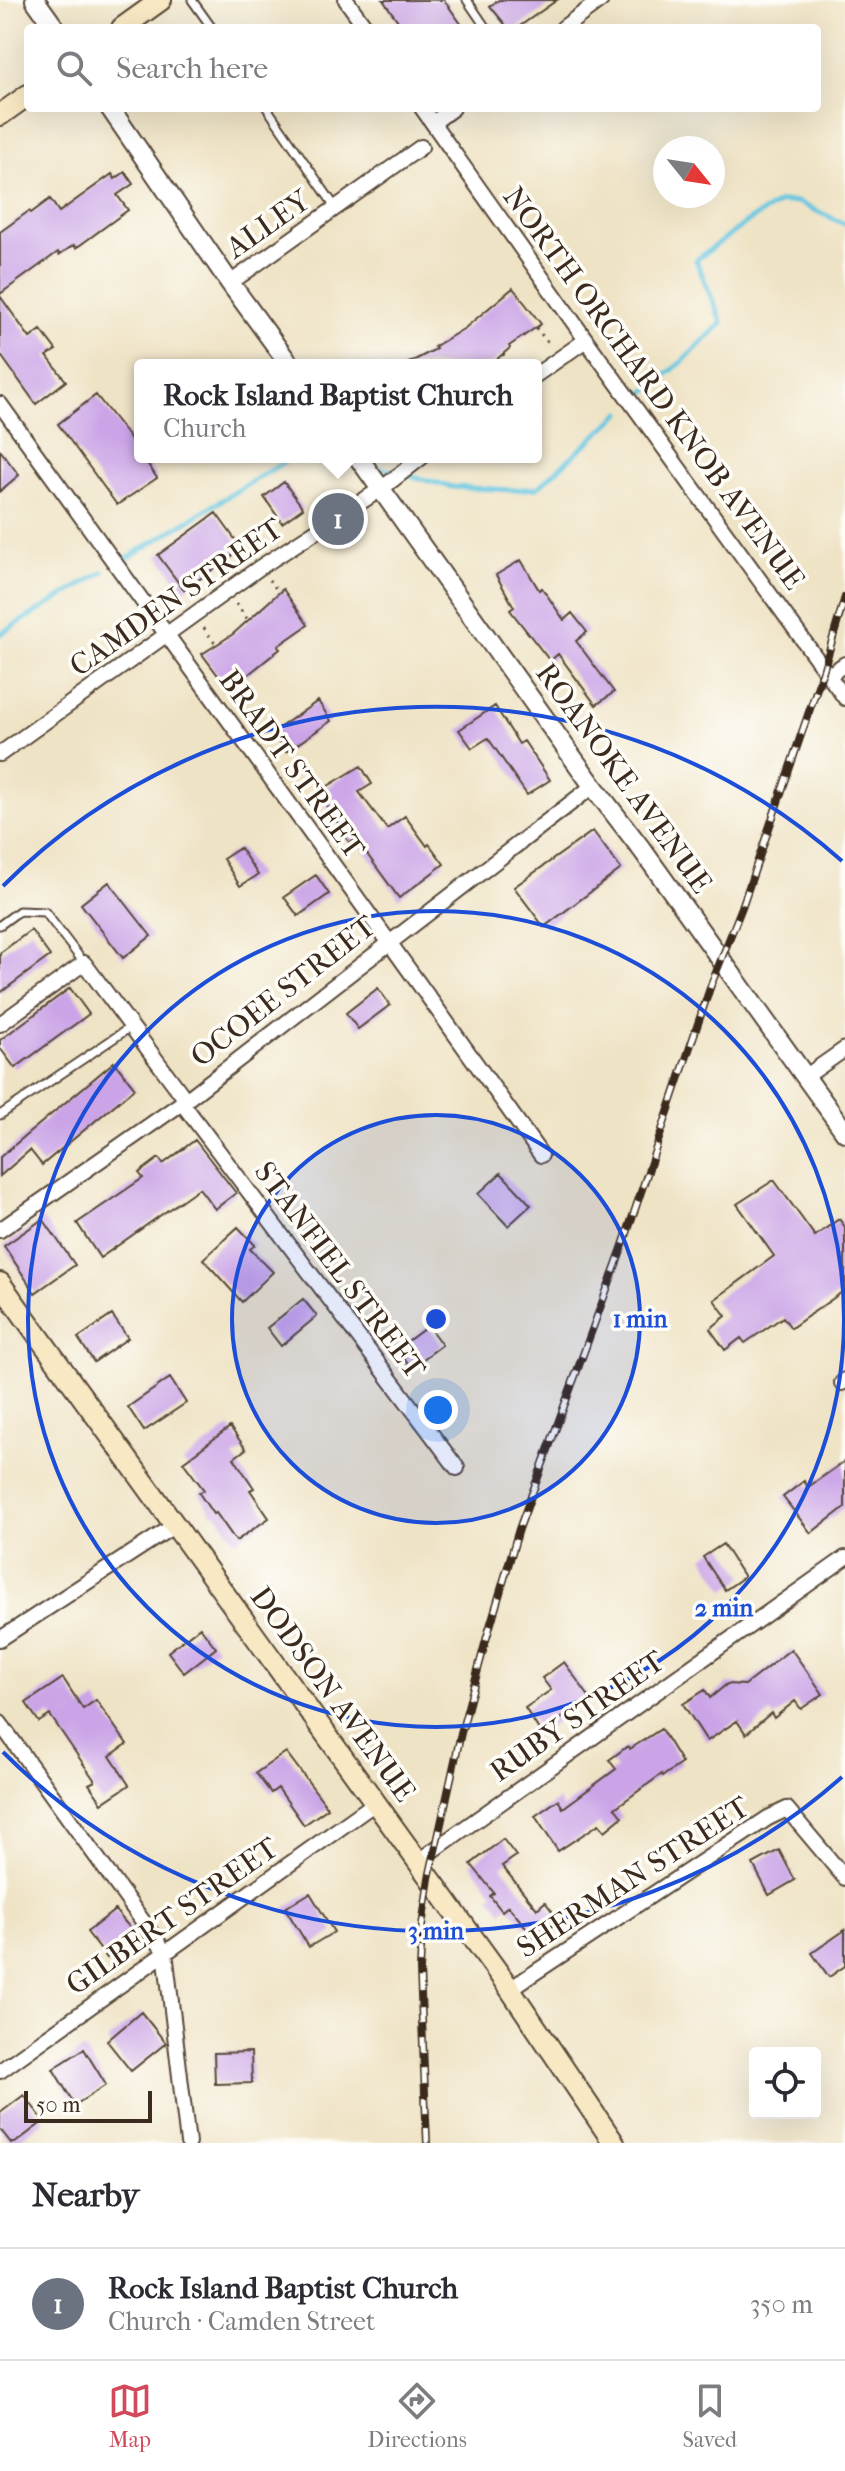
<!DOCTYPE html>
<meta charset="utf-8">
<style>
:root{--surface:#fff;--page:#f7f7f7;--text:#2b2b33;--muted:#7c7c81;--line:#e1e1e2;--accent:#d1495b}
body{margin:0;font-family:"IM FELL French Canon",serif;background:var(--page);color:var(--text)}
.controls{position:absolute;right:24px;bottom:24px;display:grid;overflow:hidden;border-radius:8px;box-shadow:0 8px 32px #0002}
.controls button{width:72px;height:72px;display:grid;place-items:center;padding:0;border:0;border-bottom:2px solid var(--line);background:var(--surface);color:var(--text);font:40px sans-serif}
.compass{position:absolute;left:653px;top:136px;width:72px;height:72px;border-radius:50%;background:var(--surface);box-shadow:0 8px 32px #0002;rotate:120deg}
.scale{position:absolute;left:24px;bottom:20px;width:128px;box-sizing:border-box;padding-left:8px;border:4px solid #3b2a1e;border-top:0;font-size:22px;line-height:28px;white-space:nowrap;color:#3b2a1e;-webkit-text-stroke:6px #fdfcf7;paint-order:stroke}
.you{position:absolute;left:438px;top:1410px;width:28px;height:28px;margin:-20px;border:6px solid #fff;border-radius:50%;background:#1a73e8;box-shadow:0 0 0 12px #1a73e833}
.badge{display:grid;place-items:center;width:52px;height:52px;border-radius:50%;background:var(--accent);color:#fff;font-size:26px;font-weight:700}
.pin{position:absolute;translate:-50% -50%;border:4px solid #fff;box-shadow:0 2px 8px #0006}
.popup{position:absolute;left:134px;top:359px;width:408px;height:104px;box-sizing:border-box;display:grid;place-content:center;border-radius:8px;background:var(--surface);filter:drop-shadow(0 2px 6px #0005);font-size:26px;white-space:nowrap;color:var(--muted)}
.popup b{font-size:30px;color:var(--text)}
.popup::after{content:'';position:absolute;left:50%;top:100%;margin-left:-16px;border:16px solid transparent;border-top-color:var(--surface)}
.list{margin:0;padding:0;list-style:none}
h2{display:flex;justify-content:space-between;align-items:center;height:104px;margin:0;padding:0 32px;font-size:34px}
h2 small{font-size:26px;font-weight:400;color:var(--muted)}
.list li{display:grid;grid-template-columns:52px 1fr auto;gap:24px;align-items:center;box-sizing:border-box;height:112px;padding:0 32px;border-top:2px solid var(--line)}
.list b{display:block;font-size:30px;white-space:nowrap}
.list p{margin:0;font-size:26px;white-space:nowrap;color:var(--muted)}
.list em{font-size:26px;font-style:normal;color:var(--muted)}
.icon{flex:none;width:44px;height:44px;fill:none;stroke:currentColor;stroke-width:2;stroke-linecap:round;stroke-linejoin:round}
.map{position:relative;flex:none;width:845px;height:2143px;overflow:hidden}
.search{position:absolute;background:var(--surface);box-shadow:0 8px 32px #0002;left:24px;right:24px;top:24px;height:88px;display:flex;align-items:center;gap:20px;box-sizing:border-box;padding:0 28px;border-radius:8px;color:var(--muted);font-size:30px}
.sheet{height:216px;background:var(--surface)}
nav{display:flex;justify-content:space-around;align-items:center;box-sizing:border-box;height:112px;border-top:2px solid var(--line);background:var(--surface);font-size:22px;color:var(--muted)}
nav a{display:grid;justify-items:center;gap:4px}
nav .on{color:var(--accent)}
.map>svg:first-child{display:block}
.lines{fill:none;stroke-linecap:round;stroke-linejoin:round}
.stream{stroke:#62c6e0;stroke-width:5}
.building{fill:#cba4e7}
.service-casing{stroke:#564637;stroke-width:11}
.minor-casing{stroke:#564637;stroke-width:18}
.tertiary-casing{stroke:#564637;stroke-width:22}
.secondary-casing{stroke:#564637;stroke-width:24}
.path{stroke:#564637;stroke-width:3;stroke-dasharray:2 6;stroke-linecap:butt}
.service{stroke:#fff;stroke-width:7}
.minor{stroke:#fff;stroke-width:14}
.tertiary{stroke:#fff;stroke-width:18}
.secondary{stroke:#f8e8c3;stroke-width:20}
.rail-casing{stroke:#3b2a1e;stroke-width:8}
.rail{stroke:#fdfcf7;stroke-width:5;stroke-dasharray:15;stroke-linecap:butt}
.ring{fill:none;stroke:#1d4ed8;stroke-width:4}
.labels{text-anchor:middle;stroke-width:7;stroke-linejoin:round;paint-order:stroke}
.street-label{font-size:30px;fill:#3b2a1e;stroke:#fdfcf7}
.centre{fill:#1d4ed8;stroke:#fdfcf7;stroke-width:4}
.ring-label{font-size:24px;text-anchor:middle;font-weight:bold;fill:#1d4ed8;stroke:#fdfcf7;stroke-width:7;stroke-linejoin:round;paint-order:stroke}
</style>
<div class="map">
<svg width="845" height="2143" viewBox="0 0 845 2143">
<rect width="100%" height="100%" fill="#fdfcf7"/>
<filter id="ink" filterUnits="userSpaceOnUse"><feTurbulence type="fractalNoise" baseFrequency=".0125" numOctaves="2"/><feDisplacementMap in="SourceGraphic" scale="16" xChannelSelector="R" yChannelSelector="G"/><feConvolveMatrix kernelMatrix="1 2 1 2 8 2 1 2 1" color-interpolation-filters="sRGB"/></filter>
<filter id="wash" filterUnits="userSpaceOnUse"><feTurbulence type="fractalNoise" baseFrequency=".006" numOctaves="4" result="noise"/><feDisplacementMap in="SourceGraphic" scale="32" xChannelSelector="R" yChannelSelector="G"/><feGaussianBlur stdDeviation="1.8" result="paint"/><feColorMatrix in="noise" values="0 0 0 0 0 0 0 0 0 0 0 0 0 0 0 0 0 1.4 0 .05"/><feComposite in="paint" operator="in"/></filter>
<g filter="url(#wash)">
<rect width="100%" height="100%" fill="#efe3c5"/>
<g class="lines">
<path class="stream" d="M642,394l40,-32 40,-39 -26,-63 51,-38 33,-20h17l48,22
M382,468l15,4
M407,475l45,12 60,3 25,-2 84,-75
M127,558l157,-96 12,-5
M0,634l103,-62"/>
</g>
<g id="blocks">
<path class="building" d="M383,0h61l20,28h-61z
M499,0h58l-40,28h-9l-18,-22z
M125,172l8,12 -16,11 11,15 -52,38 -2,-3 -15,10 -1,-3 -58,42v-62l29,-21 2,2 19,-14 9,13 53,-38 3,5z
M513,288l28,36 -32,22 1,2 -20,17h-85l31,-16 -2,-2 31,-19z
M0,296l30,42 11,-8 15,20 -9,6 19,25 -30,23 -36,-50z
M96,395l29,37 15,21v4h3l14,21 -40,27 -59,-81z
M0,450l19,25 -19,16z
M284,482l19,26 -21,15 -18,-26z
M216,513l26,36 -58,41 -26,-35z
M521,560l18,30 3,-2 22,32 8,-7 15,19 -11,9 38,51 -18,13 -38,-51 -8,7 -40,-51 4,-3 -18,-32z
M283,589l25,36 -30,21 2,3 -51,41 -27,-36 31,-20z
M318,701l13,20 -45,31 -13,-20z
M495,706l24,38 5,-3 26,39 -23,15 -39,-57 -16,10 -13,-18z
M361,766l11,18 -13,8 28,37 18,-13 22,30 2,-2 15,20 -45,34 -43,-59 -6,4 -12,-15 2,-2 -22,-34z
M593,831l28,38 -77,58 -30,-40z
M240,848l18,27 -18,11 -17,-27z
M316,875l13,19 -31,22 -14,-19z
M109,882l42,54 -28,22 -42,-54z
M31,930l19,26 -50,37v-40z
M70,988l19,26 -74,54 -15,-20v-8z
M378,988l12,17 -32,24 -12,-16z
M114,1062l21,26 -93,77 -12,-15 -30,26v-19z
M195,1140l41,53 -21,16 -16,-21 -99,70 -23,-35 66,-45 -4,-5 20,-15 4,6z
M501,1173l30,32 -23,21 -30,-32z
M774,1180l41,56 24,-17 6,8v63l-54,38 -8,-11 -38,26 -4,-5 -16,12 -15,-21 16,-13 -12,-16 60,-44 -37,-52z
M43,1219l32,46 -40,28 -31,-47z
M238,1227l17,18 -5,4 23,23 -31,30 -39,-43z
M303,1299l14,17 -36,30 -14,-18z
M112,1315l16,23 -34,24 -16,-24z
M428,1326l14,19 -31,23 -14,-19z
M170,1378l16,25 -42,28 -16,-24z
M230,1427l16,22 -12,9 20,30 -4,2 19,28 -33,23 -20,-28 -3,1 -14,-21 5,-3 -21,-28z
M845,1461v46l-34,26 -28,-36 21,-16 4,6z
M723,1544l21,33 -19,13 -22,-33z
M200,1627l16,21 -32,25 -16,-21z
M791,1649l32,45 -22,15 -6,-8 -21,17 -3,-5 -25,21 -9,-13 -30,20 -24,-37 22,-14 5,8 17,-14 18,1z
M564,1662l26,36 -49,35 -16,-25 26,-18 -9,-12z
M63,1678l20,31 13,-9 31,44 -17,12 19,29 -27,18 -13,-19 6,-3 -45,-66 -11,7 -13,-19z
M661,1729l21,34 -19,13 -1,-2 -47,34 7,9 -17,14 -6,-7 -41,27 -23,-35 23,-16 5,8 53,-39 -7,-9 19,-14 2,3z
M286,1752l42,56 -24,17 -26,-37 -7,5 -15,-20z
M503,1839l13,17 -14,10 35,43 8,-7 14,18 -23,19 -28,-33 -6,5 -12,-15 4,-3 -23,-29z
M779,1850l16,30 -26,15 -16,-31z
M310,1893l24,39 -25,15 -24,-39z
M115,1910l21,25 -29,23 -20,-26z
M845,1930v36l-16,11 -17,-24z
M141,2012l25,31 -35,28 -24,-30z
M84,2049l22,36 -31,20 -22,-36z
M251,2052l1,31 -37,1 -1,-31z
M24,2095l20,26 -29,22h-4l-11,-14v-16z"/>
</g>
</g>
<g filter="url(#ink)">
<use href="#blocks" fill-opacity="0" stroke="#564637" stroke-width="2"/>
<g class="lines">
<g class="service-casing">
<path id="service" d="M192,0l20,28
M467,0l19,28
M267,108l69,100
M0,925l19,-14 26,1 39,51
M0,1115l132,-89"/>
</g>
<g class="minor-casing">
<path id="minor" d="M346,0l20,28
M563,28l38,-28
M422,108l164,232 259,358
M433,123l20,-15
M230,283l191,-136
M536,375l50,-35
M0,404c180,250 363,499 541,751
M829,675l16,-11
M0,754l259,-186 122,-79 41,-32
M0,1024l84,-61 102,137
M805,1077l40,-28
M182,1103l275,365
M0,1230l186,-130 407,-314
M842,1383l3,-3
M0,1639l175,-114
M0,1723l165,229 23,191
M417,1862l428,-304
M510,1989l258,-171 19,-9 58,69
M0,2071l375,-268"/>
</g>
<g class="tertiary-casing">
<path id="tertiary" d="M35,0l20,28
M110,108l120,175 60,82
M358,457l235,329 50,65 202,281"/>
</g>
<g class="secondary-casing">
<path id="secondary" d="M122,28l39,-28
M0,115l28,-20
M0,1283l510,706 104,154"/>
</g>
<path class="path" d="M536,328l15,18
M503,354l7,11
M269,580l10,12
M236,604l12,16
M204,628l12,17"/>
<use href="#service" class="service"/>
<use href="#minor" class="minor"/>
<use href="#tertiary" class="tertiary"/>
<use href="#secondary" class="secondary"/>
<g class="rail-casing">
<path id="rail" d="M427,2143l-7,-173 2,-44 7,-48 32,-145 25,-93 33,-111 102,-278 90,-266 31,-78 82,-239 21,-71"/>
</g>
<use href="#rail" class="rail"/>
</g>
</g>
<circle cx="436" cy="1319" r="204" fill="#1d4ed8" fill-opacity=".12"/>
<g class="ring">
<circle cx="436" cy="1319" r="204"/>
<circle cx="436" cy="1319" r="408"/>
<path d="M842 1777A612 612 0 0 1 3 1752M3 886A612 612 0 0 1 842 861"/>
</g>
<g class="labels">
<g class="street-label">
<text transform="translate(268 224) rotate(-35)" y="10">ALLEY</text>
<text transform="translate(654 388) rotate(54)" y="10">NORTH ORCHARD KNOB AVENUE</text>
<text transform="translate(176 597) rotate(-35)" y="10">CAMDEN STREET</text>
<text transform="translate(292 764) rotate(54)" y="10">BRADT STREET</text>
<text transform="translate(624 778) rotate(54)" y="10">ROANOKE AVENUE</text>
<text transform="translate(283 991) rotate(-38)" y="10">OCOEE STREET</text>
<text transform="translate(340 1270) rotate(53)" y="10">STANFIEL STREET</text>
<text transform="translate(333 1694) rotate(54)" y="10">DODSON AVENUE</text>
<text transform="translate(577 1716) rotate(-35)" y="10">RUBY STREET</text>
<text transform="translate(633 1877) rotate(-33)" y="10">SHERMAN STREET</text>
<text transform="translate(172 1916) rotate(-35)" y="10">GILBERT STREET</text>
</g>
</g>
<circle cx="436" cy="1319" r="12" class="centre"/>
<g class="ring-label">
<text x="640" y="1327">1 min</text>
<text x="724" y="1616">2 min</text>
<text x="436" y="1939">3 min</text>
</g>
</svg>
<div class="controls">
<button><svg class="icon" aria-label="locate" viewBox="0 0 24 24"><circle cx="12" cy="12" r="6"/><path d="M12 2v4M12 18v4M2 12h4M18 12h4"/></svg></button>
</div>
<svg class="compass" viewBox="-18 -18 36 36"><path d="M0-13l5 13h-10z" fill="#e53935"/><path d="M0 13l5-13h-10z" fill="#7c7c81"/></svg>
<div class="scale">50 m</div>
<div class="you"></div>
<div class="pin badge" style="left:338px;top:519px;background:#6b7280">1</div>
<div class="popup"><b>Rock Island Baptist Church</b>Church</div>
<div class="search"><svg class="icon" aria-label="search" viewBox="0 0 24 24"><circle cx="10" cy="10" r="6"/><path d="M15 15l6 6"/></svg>Search here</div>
</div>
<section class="sheet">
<h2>Nearby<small></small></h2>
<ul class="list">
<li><span class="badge" style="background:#6b7280">1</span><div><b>Rock Island Baptist Church</b><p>Church · Camden Street</p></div><em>350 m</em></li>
</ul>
</section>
<nav>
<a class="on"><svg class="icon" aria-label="map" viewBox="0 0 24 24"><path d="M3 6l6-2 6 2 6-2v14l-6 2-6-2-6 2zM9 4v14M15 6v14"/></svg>Map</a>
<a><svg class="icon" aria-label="directions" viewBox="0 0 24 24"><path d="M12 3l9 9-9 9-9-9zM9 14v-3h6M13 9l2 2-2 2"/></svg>Directions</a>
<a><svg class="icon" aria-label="saved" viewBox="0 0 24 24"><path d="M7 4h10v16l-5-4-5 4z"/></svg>Saved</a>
</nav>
